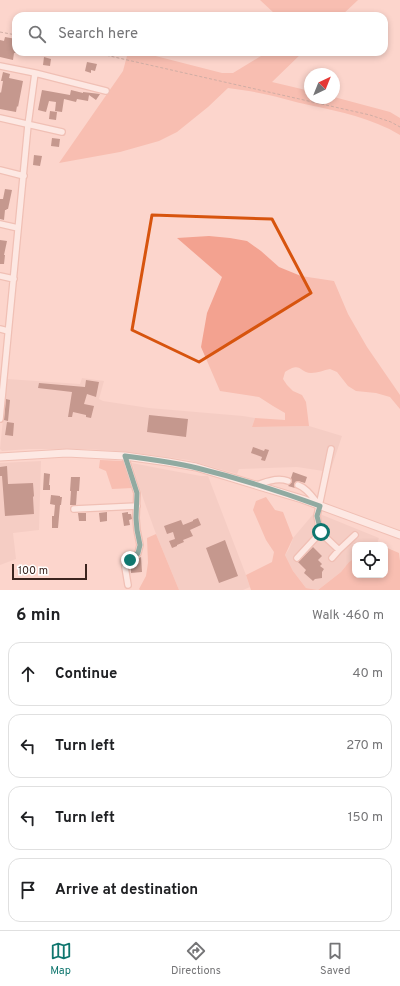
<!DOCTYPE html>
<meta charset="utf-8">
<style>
:root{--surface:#fff;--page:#f2f2f2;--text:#202124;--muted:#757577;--line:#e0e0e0;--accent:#0f766e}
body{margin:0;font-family:Overpass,sans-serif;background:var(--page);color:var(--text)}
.controls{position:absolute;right:12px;bottom:12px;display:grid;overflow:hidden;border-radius:8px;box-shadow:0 2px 6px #0003}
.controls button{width:36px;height:36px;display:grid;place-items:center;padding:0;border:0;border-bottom:1px solid var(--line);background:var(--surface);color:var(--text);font:20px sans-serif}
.compass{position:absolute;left:304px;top:68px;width:36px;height:36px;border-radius:50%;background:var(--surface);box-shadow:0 2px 6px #0003;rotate:43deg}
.scale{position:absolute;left:12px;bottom:10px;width:75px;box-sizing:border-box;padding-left:4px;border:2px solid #3c251f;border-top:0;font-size:11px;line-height:14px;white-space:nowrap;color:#3c251f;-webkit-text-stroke:3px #fff;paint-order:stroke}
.stop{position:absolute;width:12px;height:12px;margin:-9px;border:3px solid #0f766e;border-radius:50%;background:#fff}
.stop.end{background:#0f766e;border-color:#fff;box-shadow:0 1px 4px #0008}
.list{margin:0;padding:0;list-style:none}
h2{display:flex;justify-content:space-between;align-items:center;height:52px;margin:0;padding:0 16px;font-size:17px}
h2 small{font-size:13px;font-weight:400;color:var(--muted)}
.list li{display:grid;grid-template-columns:26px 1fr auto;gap:12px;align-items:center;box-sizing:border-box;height:64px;margin:0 8px 8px;padding:0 8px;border:1px solid var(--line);border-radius:12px}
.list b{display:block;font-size:15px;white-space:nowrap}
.list em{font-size:13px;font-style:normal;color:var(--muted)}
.icon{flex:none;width:22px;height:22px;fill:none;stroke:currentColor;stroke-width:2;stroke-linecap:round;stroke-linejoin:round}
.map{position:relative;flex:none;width:400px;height:590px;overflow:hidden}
.search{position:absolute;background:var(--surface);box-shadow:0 2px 6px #0003;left:12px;right:12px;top:12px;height:44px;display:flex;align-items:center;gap:10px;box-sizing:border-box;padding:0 14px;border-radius:12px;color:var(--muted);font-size:15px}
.sheet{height:340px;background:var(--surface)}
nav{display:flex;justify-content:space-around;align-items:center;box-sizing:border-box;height:56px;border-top:1px solid var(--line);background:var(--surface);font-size:11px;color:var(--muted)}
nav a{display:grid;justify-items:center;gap:2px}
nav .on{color:var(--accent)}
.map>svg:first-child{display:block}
.built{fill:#eec3bb}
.green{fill:#f3a290}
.building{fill:#834e43}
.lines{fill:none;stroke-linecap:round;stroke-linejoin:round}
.minor-casing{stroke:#e3a699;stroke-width:8}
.major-casing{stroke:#e3a699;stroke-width:9}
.path{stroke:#9c7d75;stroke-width:1;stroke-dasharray:3 2;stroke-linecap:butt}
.minor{stroke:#fff;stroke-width:5.5}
.major{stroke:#fff;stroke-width:7}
.route{stroke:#0f766e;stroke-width:5}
.marked{fill:none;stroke:#d7540e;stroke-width:3;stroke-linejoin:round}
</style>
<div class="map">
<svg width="400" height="590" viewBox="0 0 400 590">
<rect width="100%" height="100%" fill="#fcd5cc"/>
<path class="built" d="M82,378l22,3 -5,18 4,2 46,7 94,8 12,2 -3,9 57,-1 33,10 -12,36 -33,-5 -58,2 -2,5 -49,-14 -60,-8 -40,-3h-59l-27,2 -2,-2 7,-70 73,5z
M41,461l-2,69 -26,3 3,26 -16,6v-102z
M132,463l36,7 33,6h7l38,99 4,12 -7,3h-64l-23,-56 -13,-36z
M315,512l64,26 -2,6 -2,1h-20v13l-6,4 -8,10 -23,18 -12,-2 -13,-17 -8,-16 4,-6 4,-11z"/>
<path class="green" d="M260,0h98l-17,16h-67v-3z
M128,52h12l82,21h11l28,-17 3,-4h39l-31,30 38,9v7h24v-1l56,15 10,6v17c-28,-17 -59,-23 -91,-30 -15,-3 -30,-8 -45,-11 -12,-3 -24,-4 -36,-6l-20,19 -31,25 -18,9 -39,11 -61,11 64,-92z
M209,236l21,2 17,3 14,10 18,16 22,9 33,5 14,33 19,33 33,48v14l-10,-12 -14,-4 -20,-2 -8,-5 -11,-14 -7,-3c-6,1 -12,4 -19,4 -12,-1 -10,-12 -26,-1l-2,7 4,6 6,6 9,4 4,7 3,24 -57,1 3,-9 30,2v-7l-12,-7 -14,-9 -39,-6 -19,-44 6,-34 15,-36 -45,-39z
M100,460l23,1 7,17 2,10 -20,1 -6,-18 -7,-3z
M266,497l9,13 8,2 10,26 -8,17 8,16 13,17 12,2 23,-18 8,-10 6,-4v17h30v-28l14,6 1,8v29h-149l-5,-15 26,-13 2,-10 -8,-12 -13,-30 3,-9z
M156,534l23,56h-39l-1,-1 7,-13 2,-13 -1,-25z"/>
<path class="building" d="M5,37l11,2v14h-2l-1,7 -13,-3v-17l4,1z
M44,57l7,2 -1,7 -7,-1z
M87,62l10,2 -2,7 -4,-1v3l-6,-2z
M3,72l7,2 -1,4 14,3 -5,26 -1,-1 -1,6 -16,-3v-17l1,1 2,-12h-2z
M42,90l28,5 1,-5 12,3v-1l17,2 -4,6 -7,-5 -1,6 -11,-2 -1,3 -12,-3 -2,13 -7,-1 1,-9 -7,-1 -3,11 -8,-2z
M50,111l7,1 -1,8 -7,-1z
M52,138l8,1 -1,8 -8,-1z
M34,155l8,1 -2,10 -7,-1z
M5,189l7,1 -4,19h-1l-1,1h-1l-1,10 -4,-1v-20h3z
M0,240l7,1 -3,14h1l-1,9h-4z
M86,380l13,2 -3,15 -9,-3 -3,10 10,2 -3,12 -5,-1v-2l-13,-3 -1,5h-4l4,-25 -34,-4 1,-5 46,4z
M6,399l4,1 -2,21 -4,-1z
M149,415l39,4 -2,18 -39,-5z
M7,422l7,1 -1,13 -8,-1z
M253,447l11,4 1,-2 4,1 -4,11 -4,-1 1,-3 -11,-4z
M7,466l1,18 25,-1 1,13 -1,1 1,17 -29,2 -3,-40h-2v-9z
M293,472l14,5 -2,6 -7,-2 -3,1 -1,3 1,3 -7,-2 4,-4 -1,-4z
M44,473l6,1 -1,11h1v5h-7z
M71,477h9l-1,14h-2l-1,14h-6l1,-14h-1z
M51,495l9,1v1h2l-1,8h-1l-2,23h-6v-12h2l1,-11 -5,-1z
M107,512v9l-7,1 -1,-9z
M128,512v2h3l1,5 -3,1 1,5 -6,1 -2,-13z
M78,513h8v8h-7z
M198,518l3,7 -11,5 3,6 -10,4 1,2 -7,3v1l-5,2 -3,-7 6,-2 -2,-7 -6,2 -3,-8 17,-6 2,5 10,-4v-1z
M225,540l13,36 -19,7 -13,-35z
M313,547l9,9 -4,4 4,4 -2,2 4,3 -2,3v6l-7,1 -2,2 -9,-8 2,-3 -8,-8z
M141,557l1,15 -11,1v-8l6,-1 -1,-4 3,-2z"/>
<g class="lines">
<g class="minor-casing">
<path id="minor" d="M0,66l35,7 71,18
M0,118l62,14
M0,170l24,6
M0,224l18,4
M0,276l14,3
M0,329l8,2
M0,419l28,-294 7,-52
M331,449l-14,67 3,16 19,18 16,-15
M125,456l12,37 -1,25 1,12 3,15 -2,8 -12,10 -1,4 3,18
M256,485c11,-3 21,-8 32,-4
M298,485c9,3 15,13 21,20
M74,509l63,-3
M297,558l24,-26
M332,558l7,-8"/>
</g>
<g class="major-casing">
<path id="major" d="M0,457l67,-4 58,3 43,6 28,5 43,13 63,19 98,36"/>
</g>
<path class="path" d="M0,32l16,3
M92,52l278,63 21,7 9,5"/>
<use href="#minor" class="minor"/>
<use href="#major" class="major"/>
</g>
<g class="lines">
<path class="route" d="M130,560l8,-7 2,-8 -3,-15 -1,-12 1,-25 -12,-37c24,3 48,6 72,12 41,10 82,23 123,38l-3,10 4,16"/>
</g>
<path d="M0 0H400V590H0ZM152,215l120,4 39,74 -112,69 -67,-32z" fill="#fcd5cc" fill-opacity=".55" fill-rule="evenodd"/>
<path class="marked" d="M152,215l120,4 39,74 -112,69 -67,-32z"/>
</svg>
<div class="controls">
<button><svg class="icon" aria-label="locate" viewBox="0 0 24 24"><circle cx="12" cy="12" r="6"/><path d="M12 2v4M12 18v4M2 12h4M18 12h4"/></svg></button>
</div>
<svg class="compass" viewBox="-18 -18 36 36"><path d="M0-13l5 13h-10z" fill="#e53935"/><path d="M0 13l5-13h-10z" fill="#757577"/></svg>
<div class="scale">100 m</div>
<div class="stop" style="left:321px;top:532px"></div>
<div class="stop end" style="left:130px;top:560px"></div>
<div class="search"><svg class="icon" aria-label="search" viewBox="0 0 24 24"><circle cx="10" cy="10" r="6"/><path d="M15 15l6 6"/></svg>Search here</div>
</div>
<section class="sheet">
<h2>6 min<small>Walk · 460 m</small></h2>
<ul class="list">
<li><svg class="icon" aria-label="ahead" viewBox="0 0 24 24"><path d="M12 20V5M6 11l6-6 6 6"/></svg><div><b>Continue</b></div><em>40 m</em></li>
<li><svg class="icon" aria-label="left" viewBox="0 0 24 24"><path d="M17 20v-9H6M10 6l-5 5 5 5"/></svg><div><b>Turn left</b></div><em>270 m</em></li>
<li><svg class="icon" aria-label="left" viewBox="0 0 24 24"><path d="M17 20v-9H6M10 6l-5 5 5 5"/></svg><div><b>Turn left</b></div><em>150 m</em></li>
<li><svg class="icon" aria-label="arrive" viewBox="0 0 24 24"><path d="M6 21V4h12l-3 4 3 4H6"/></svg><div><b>Arrive at destination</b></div></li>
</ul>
</section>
<nav>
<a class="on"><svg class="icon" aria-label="map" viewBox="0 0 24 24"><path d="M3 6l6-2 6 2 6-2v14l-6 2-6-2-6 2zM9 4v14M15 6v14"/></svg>Map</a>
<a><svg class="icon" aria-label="directions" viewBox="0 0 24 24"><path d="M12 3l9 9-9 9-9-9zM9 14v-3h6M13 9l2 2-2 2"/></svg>Directions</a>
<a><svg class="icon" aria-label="saved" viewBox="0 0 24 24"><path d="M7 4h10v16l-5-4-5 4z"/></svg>Saved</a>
</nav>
